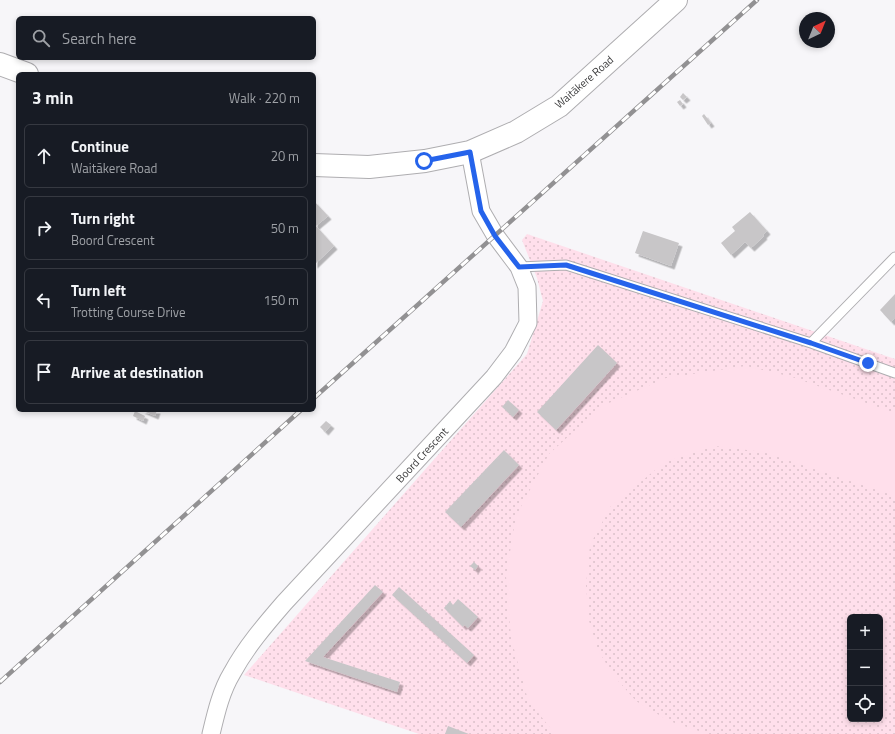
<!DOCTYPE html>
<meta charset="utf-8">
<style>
:root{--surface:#171b24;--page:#20242c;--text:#f1f3f6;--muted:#9ea1a6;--line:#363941}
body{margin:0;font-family:"Titillium Web",sans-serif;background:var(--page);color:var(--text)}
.controls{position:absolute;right:12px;bottom:12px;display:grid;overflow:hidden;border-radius:6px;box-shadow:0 2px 6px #0003}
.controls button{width:36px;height:36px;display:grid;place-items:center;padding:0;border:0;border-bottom:1px solid var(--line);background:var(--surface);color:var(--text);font:20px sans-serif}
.compass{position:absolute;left:799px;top:12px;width:36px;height:36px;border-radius:50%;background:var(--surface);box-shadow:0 2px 6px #0003;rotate:43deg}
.stop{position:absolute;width:12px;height:12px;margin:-9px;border:3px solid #2563eb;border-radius:50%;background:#fff}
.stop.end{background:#2563eb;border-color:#fff;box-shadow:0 1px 4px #0008}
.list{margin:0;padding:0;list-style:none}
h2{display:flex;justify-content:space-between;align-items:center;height:52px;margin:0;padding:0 16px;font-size:17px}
h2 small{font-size:13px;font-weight:400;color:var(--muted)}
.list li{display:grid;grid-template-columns:26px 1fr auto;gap:12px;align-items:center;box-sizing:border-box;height:64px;margin:0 8px 8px;padding:0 8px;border:1px solid var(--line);border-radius:6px}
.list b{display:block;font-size:15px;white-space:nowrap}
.list p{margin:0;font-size:13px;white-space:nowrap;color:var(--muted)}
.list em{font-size:13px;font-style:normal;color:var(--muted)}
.icon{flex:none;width:22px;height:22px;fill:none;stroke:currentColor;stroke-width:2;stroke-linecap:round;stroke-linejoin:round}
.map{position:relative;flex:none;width:895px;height:734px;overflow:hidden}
.search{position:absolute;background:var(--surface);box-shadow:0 2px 6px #0003;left:16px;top:16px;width:300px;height:44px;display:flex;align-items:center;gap:10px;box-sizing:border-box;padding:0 14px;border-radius:6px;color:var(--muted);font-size:15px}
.panel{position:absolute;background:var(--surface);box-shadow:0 2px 6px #0003;left:16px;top:72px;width:300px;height:340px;border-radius:6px}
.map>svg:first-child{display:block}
.grass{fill:url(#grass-dots);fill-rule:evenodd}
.garden{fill:#ffdfeb}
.building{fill:#c8c6c8;filter:url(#shadow)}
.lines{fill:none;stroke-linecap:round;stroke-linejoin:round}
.lane-casing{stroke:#aeadb0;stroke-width:11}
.street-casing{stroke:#aeadb0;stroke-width:19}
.secondary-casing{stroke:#aeadb0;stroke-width:24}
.lane{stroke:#fff;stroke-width:9}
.street{stroke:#fff;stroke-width:17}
.secondary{stroke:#fff;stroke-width:22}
.rail-casing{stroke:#929193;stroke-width:4.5}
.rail{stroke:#fff;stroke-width:3;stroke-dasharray:9;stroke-linecap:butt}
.route{stroke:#2563eb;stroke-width:5}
.labels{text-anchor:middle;stroke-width:4;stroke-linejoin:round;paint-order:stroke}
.street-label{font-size:11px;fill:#3b3b3c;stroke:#fff}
</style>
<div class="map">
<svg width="895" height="734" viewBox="0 0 895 734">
<defs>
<pattern id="grass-dots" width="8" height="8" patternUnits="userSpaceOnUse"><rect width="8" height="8" fill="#ffdfeb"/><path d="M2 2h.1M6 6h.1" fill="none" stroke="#dbc0ca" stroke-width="1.8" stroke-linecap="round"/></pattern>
<filter id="shadow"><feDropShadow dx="3.5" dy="3.5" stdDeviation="0" flood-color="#0004"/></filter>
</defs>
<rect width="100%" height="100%" fill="#f7f6f9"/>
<path class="grass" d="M527,234l368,125v375h-476l-175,-59 283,-321 16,-53 -6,-23 -15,-38zM850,617h30v102h-30z"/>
<path class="garden" d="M746,366l46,11 103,36v83l-132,-44 -48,-6 -50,16 -54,44 -21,39 -4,40 3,36 9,29 15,25 23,26 33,20 39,13h-153l-27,-34 -17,-62 -5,-62 10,-60 33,-62 53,-48 64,-28z"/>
<path class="building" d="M683,93l4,4 -4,3 -3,-3z
M680,100l3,4 -3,2 -3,-4z
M704,114l7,9 -3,2 -6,-9z
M314,201l14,15 -12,10 18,20 -20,19z
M750,212l17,19 -4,4 1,1 -13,12 -6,-6 -14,13 -10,-12 14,-12 -3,-4z
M643,231l36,12 -8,23 -36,-13z
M895,294v25h-1l-3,3 -11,-12z
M598,345l19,18 -61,67 -19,-18z
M508,400l11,10 -6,7 -11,-10z
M141,410h16l-2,6z
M135,411l10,5 -2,5 -10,-5z
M326,421l5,4 -6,7 -5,-5z
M504,450l15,15 -58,62 -16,-15z
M474,562l4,4 -3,4 -5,-4z
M375,585l8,7 -60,65 77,25 -3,10 -92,-31z
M399,587l75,68 -7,8 -75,-68z
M458,599l20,18 -10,11 -4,-3 -1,2 -19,-19 6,-7 3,4z
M448,726l21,8h-24z"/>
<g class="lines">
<g class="lane-casing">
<path id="lane" d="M519,267l47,-2 245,78 84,30
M811,343l84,-86"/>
</g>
<g class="street-casing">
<path id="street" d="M211,734c5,-21 10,-43 21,-61 14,-26 33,-48 52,-70l210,-226 19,-25 15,-29 -1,-36 -8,-20 -24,-32 -14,-24 -11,-59"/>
</g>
<g class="secondary-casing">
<path id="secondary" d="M0,64l27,10
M314,165l55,2 56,-6 45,-9 46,-20 43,-26 117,-106"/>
</g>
<use href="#lane" class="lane"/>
<use href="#street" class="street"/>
<use href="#secondary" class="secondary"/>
<g class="rail-casing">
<path id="rail" d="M314,398l443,-398
M0,682l301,-272"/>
</g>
<use href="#rail" class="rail"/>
</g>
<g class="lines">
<path class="route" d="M424,161l46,-9 11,59 14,25 24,31 47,-2 245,78 57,20"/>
</g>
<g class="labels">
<g class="street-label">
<text transform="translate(584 82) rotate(-41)" y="4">Waitākere Road</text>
<text transform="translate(422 455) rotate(-47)" y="4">Boord Crescent</text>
</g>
</g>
</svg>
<div class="controls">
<button>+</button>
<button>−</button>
<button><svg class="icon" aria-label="locate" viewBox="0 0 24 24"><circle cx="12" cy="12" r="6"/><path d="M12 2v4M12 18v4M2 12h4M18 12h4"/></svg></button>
</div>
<svg class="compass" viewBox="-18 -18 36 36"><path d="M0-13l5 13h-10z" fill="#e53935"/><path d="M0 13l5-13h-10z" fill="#9ea1a6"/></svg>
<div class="stop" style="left:424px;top:161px"></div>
<div class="stop end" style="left:868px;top:363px"></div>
<div class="search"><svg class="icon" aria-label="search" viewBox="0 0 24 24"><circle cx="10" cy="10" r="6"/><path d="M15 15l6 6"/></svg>Search here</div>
<section class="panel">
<h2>3 min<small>Walk · 220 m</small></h2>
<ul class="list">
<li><svg class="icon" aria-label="ahead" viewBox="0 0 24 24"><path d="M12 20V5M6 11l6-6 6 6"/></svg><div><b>Continue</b><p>Waitākere Road</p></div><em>20 m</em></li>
<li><svg class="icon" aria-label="right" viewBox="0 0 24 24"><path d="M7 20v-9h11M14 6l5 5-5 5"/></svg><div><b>Turn right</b><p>Boord Crescent</p></div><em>50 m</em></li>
<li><svg class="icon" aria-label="left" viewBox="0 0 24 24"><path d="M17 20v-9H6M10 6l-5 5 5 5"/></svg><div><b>Turn left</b><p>Trotting Course Drive</p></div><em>150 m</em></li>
<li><svg class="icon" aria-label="arrive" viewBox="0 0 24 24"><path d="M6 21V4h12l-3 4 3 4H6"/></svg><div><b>Arrive at destination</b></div></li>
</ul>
</section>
</div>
